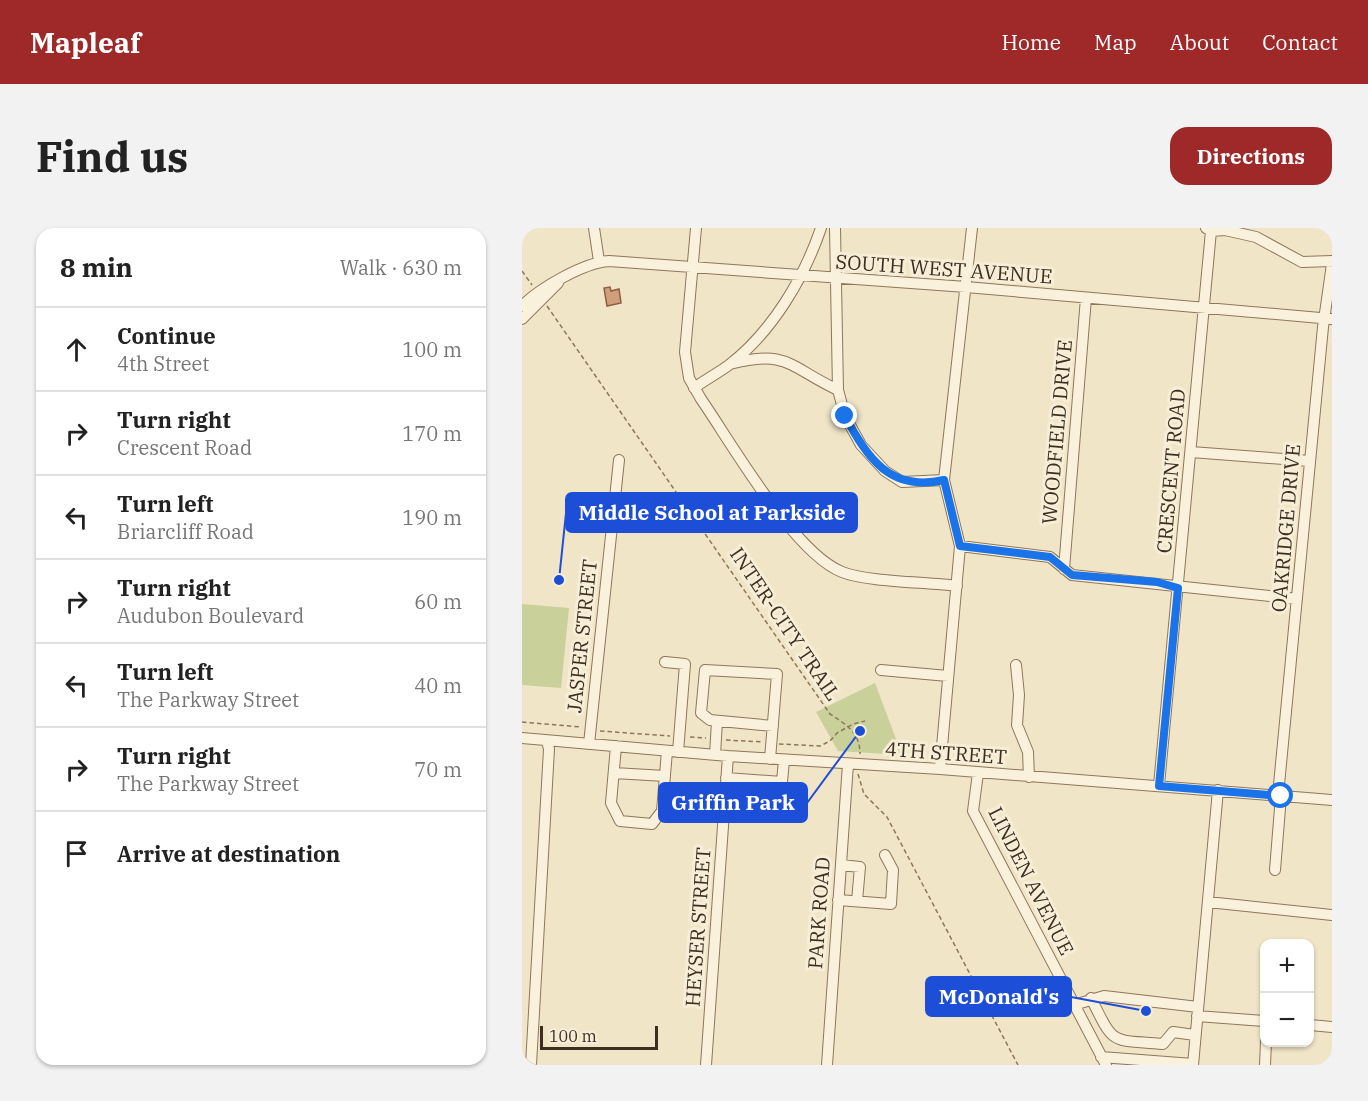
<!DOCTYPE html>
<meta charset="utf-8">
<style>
:root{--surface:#fff;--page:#f2f2f2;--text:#222;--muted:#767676;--line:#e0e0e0;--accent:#9f2929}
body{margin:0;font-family:"IBM Plex Serif",serif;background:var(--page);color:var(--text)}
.controls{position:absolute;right:18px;bottom:18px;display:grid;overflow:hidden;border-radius:12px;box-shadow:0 2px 4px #0004}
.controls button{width:54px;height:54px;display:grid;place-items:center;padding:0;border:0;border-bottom:2px solid var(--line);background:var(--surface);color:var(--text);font:30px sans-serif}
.scale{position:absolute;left:18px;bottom:15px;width:118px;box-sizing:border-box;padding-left:6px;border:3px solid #3d2e20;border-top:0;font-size:16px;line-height:21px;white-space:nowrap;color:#3d2e20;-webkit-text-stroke:4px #f7eed8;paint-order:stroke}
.stop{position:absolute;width:18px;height:18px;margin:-14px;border:4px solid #1a73e8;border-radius:50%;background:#fff}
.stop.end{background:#1a73e8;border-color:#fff;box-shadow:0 2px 6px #0008}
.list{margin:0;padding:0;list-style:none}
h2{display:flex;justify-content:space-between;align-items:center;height:78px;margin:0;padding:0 24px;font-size:26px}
h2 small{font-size:20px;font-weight:400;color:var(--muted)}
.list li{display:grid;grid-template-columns:39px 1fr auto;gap:18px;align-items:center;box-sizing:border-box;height:84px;padding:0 24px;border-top:2px solid var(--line)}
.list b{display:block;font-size:22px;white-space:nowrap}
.list p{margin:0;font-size:20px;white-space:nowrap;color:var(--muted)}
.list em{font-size:20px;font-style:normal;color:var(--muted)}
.icon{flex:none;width:33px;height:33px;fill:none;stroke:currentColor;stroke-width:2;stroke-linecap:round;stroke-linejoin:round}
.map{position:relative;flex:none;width:810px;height:837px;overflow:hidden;border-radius:18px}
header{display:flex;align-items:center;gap:36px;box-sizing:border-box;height:84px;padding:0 30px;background:var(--accent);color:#fff}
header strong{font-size:28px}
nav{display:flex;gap:33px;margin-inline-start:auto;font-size:21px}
.intro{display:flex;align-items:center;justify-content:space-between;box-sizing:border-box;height:144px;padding:0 36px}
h1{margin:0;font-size:42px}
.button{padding:15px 27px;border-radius:18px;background:var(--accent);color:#fff;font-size:21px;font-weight:700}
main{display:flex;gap:36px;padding:0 36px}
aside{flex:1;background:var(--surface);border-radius:18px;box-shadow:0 2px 4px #0004}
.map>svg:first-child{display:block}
.green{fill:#c9d09a}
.building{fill:#d09f7c;stroke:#8e5f40;stroke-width:1.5}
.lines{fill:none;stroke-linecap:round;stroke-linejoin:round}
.minor-casing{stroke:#8e765b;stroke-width:12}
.path{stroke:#8e765b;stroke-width:1.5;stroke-dasharray:4.5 3;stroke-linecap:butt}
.minor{stroke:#faf1dc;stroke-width:10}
.route{stroke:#1a73e8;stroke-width:8}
.labels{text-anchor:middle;stroke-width:6;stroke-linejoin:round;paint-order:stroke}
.street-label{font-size:20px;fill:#3d2e20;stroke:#f7eed8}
.leader{fill:none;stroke:#1d4ed8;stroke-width:2}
.callout-dot{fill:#1d4ed8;stroke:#f7eed8;stroke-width:2}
.callout{fill:#1d4ed8;stroke:#1d4ed8;stroke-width:2}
.callout-label{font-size:21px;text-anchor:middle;font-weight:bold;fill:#fff}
</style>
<header>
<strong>Mapleaf</strong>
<nav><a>Home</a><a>Map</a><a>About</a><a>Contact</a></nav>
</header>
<div class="intro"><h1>Find us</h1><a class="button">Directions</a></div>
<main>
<aside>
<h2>8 min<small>Walk · 630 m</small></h2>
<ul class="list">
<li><svg class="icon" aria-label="ahead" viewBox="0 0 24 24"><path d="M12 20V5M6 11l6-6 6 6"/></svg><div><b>Continue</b><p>4th Street</p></div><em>100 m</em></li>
<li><svg class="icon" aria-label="right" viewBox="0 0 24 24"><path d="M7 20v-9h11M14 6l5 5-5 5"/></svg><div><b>Turn right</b><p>Crescent Road</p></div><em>170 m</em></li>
<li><svg class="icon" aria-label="left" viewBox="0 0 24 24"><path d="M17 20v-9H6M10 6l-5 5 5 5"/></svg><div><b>Turn left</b><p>Briarcliff Road</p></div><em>190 m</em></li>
<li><svg class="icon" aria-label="right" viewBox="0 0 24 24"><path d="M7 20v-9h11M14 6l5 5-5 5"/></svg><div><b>Turn right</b><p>Audubon Boulevard</p></div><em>60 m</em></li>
<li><svg class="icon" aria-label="left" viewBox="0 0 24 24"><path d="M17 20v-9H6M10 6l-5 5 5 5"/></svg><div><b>Turn left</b><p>The Parkway Street</p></div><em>40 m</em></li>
<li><svg class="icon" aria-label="right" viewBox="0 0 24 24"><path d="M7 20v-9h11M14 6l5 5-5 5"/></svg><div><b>Turn right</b><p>The Parkway Street</p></div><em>70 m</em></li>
<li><svg class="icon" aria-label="arrive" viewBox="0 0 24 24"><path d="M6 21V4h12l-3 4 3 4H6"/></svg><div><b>Arrive at destination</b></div></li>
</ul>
</aside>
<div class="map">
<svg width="810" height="837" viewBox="0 0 810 837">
<rect width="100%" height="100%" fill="#f0e5c7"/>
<path class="green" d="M0,376l47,4 -8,80 -39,-3z
M353,455l27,72 -64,-4 -22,-39z"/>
<path class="building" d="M88,59l1,4 8,-2 2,14 -14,3 -3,-18z"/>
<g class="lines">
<g class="minor-casing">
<path id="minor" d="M72,0l5,33
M174,0l-11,124 4,26 12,21c31,45 93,154 141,173 25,10 86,10 115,14
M313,0l3,162 7,26 16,29 24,26 17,11 42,-2
M684,0l5,3 14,-1 31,7 46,25 30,-1
M0,78c18,-18 61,-43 87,-45l357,26 366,32
M0,91l36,-36
M208,136c58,-15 59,3 108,26
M172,160c11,-8 24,-15 35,-23 43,-33 75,-87 92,-137
M669,224l119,9
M438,318l90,11 22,18 225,24
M542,341l22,-271
M143,434l20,2 -7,88
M494,437l3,30 -2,30 11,27 1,25
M359,442l67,6
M0,510l206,18 212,13 392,31
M67,516l30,-284
M94,518l-5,57 9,18 32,3 10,-13 5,-60
M193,527l2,-34
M248,531l7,-85 -72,-4 -4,43 9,7 63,6
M418,541l20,-223 -16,-66 28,-252
M92,545l51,3
M456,545l-5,38 133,254
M204,550l56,4 2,-22
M637,557l52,-554
M756,567l45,-468 9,-63
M319,637l19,2 -3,34
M753,642l6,-74
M316,672l53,4 2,-34 -8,-15
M686,674l124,13
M569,770c24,49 19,41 72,46l10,-12 22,3
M552,777l30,-9 94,11
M675,788l67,5
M788,797l22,2
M579,829l92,7
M9,837l18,-316 -2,-8
M184,837l22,-309
M305,837l21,-301
M671,837l25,-275
M743,837l1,-23"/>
</g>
<path class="path" d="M0,43l10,14
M25,78l283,408c17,11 30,19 30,40
M0,494l59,5
M78,503l70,5
M168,509l16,1
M204,512l37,2
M257,516l41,2 10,-5 7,-8 16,-9 12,-3
M336,546l6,20 23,23 131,248"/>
<use href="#minor" class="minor"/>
</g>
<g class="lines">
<path class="route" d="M323,188c23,43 45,76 99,64l16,66 90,11 22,18 85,7 21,6 -19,198 122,10"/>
</g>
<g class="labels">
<g class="street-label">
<text transform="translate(422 41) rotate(4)" y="7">SOUTH WEST AVENUE</text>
<text transform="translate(535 204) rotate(-85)" y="7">WOODFIELD DRIVE</text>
<text transform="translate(649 243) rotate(-85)" y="7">CRESCENT ROAD</text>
<text transform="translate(764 300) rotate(-85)" y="7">OAKRIDGE DRIVE</text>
<text transform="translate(263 396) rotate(56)" y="7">INTER-CITY TRAIL</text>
<text transform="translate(60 408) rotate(-84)" y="7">JASPER STREET</text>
<text transform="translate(424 525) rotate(4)" y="7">4TH STREET</text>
<text transform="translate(509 653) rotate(63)" y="7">LINDEN AVENUE</text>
<text transform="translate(297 685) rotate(-86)" y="7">PARK ROAD</text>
<text transform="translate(176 699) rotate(-86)" y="7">HEYSER STREET</text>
</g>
</g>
<path class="leader" d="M37 352L44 285M338 503L285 575M624 783L549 769"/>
<g class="callout-dot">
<circle cx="37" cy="352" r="6"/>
<circle cx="338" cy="503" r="6"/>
<circle cx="624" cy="783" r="6"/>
</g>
<g class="callout">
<rect x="44" y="265" width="291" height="39" rx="6"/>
<rect x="137" y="555" width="148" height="39" rx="6"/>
<rect x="404" y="749" width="145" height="39" rx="6"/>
</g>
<g class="callout-label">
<text x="190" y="292">Middle School at Parkside</text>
<text x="211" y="582">Griffin Park</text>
<text x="477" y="776">McDonald's</text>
</g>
</svg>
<div class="controls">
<button>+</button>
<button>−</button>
</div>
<div class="scale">100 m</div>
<div class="stop" style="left:759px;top:568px"></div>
<div class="stop end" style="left:323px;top:188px"></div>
</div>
</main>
